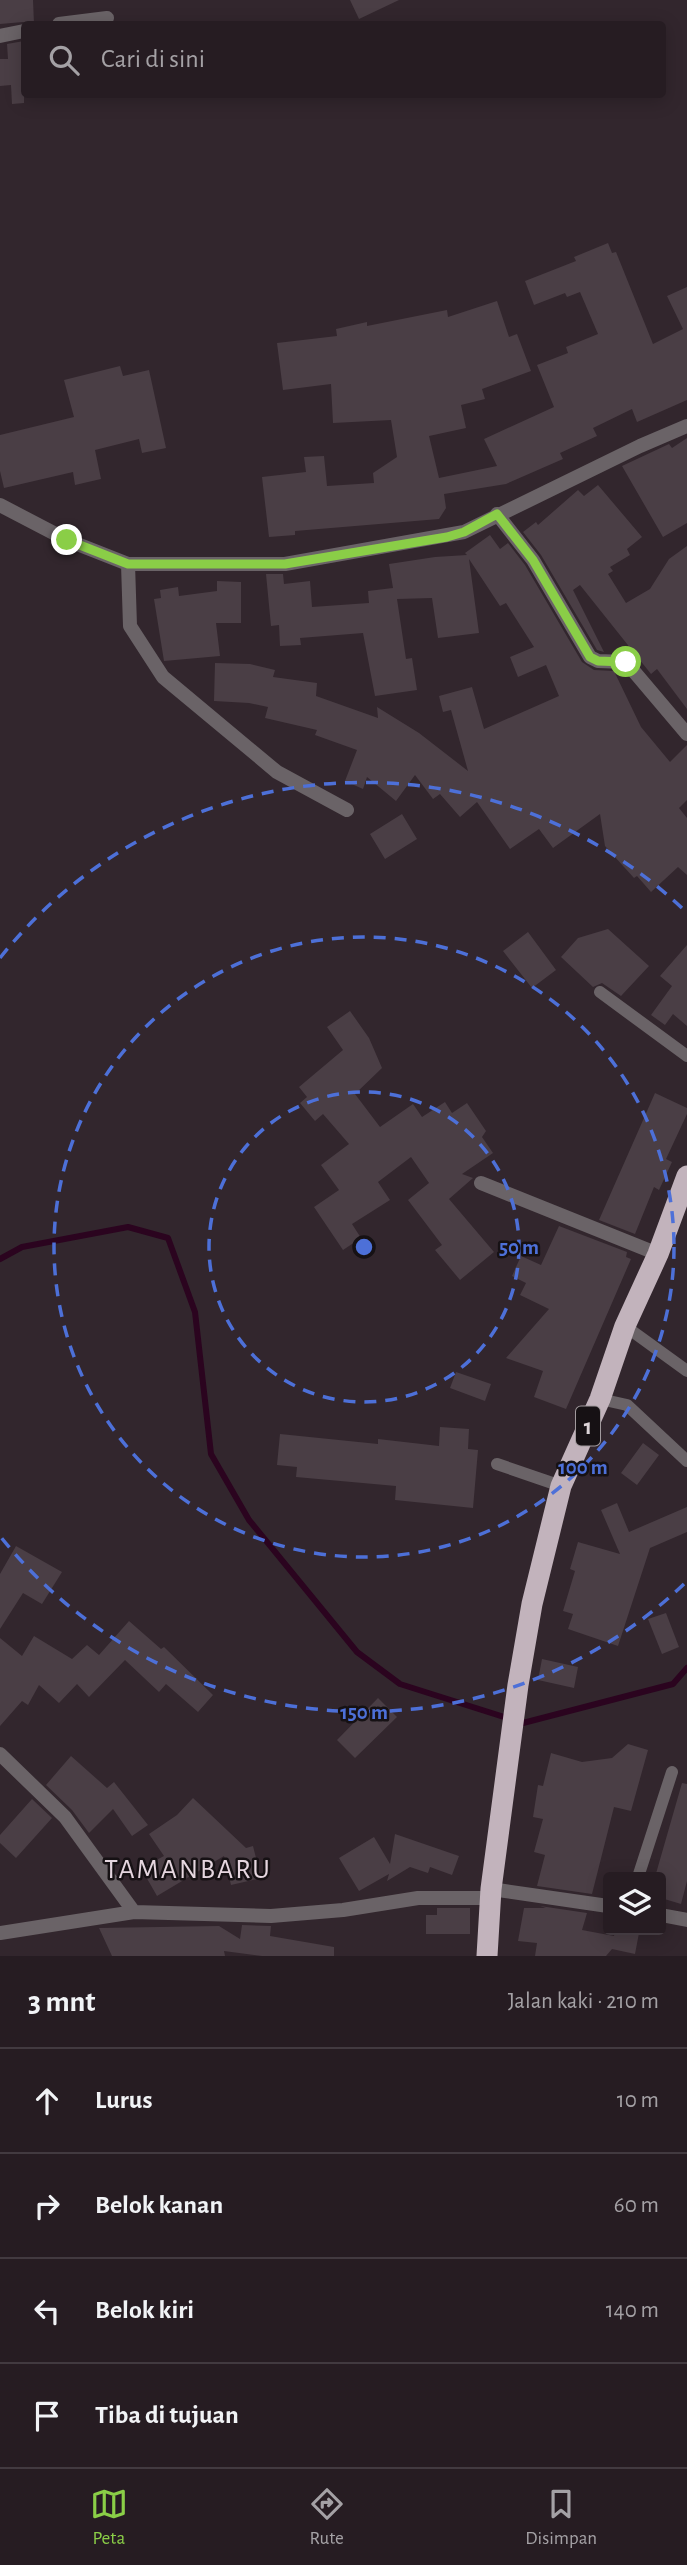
<!DOCTYPE html>
<html lang="id">
<meta charset="utf-8">
<style>
:root{--surface:#261c22;--page:#2e252a;--text:#f1f3f6;--muted:#a4a1a5;--line:#423a40;--accent:#8ace47}
body{margin:0;font-family:"Alegreya Sans",sans-serif;background:var(--page);color:var(--text)}
.controls{position:absolute;right:21px;bottom:21px;display:grid;overflow:hidden;border-radius:7px;box-shadow:0 4px 18px #0003}
.controls button{width:63px;height:63px;display:grid;place-items:center;padding:0;border:0;border-bottom:2px solid var(--line);background:var(--surface);color:var(--text);font:35px sans-serif}
.stop{position:absolute;width:21px;height:21px;margin:-16px;border:5px solid #8ace47;border-radius:50%;background:#fff}
.stop.end{background:#8ace47;border-color:#fff;box-shadow:0 2px 7px #0008}
.list{margin:0;padding:0;list-style:none}
h2{display:flex;justify-content:space-between;align-items:center;height:91px;margin:0;padding:0 28px;font-size:30px}
h2 small{font-size:23px;font-weight:400;color:var(--muted)}
.list li{display:grid;grid-template-columns:46px 1fr auto;gap:21px;align-items:center;box-sizing:border-box;height:105px;padding:0 28px;border-top:2px solid var(--line)}
.list b{display:block;font-size:26px;white-space:nowrap}
.list em{font-size:23px;font-style:normal;color:var(--muted)}
.icon{flex:none;width:38px;height:38px;fill:none;stroke:currentColor;stroke-width:2;stroke-linecap:round;stroke-linejoin:round}
.map{position:relative;flex:none;width:687px;height:1956px;overflow:hidden}
.search{position:absolute;background:var(--surface);box-shadow:0 4px 18px #0003;left:21px;right:21px;top:21px;height:77px;display:flex;align-items:center;gap:18px;box-sizing:border-box;padding:0 24px;border-radius:7px;color:var(--muted);font-size:26px}
.sheet{height:511px;background:var(--surface)}
nav{display:flex;justify-content:space-around;align-items:center;box-sizing:border-box;height:98px;border-top:2px solid var(--line);background:var(--surface);font-size:19px;color:var(--muted)}
nav a{display:grid;justify-items:center;gap:4px}
nav .on{color:var(--accent)}
.map>svg:first-child{display:block}
.lines{fill:none;stroke-linecap:round;stroke-linejoin:round}
.stream{stroke:#2b041f;stroke-width:6}
.building{fill:#4a3e45}
.lane{stroke:#6a6367;stroke-width:12}
.street{stroke:#6a6367;stroke-width:14}
.highway{stroke:#c2b3bc;stroke-width:21}
.route{stroke:#8ace47;stroke-width:9}
.ring{fill:none;stroke:#4d70d8;stroke-width:3.5;stroke-dasharray:12 9}
.labels{text-anchor:middle;stroke-width:5;stroke-linejoin:round;paint-order:stroke}
.shield{fill:#161114;stroke:#a19a9d;stroke-width:2}
.shield-label{font-size:23px;font-weight:bold;fill:#dcd4d8}
.quarter-label{font-size:28px;letter-spacing:2px;fill:#e5d6df;stroke:#161114}
.centre{fill:#4d70d8;stroke:#161114;stroke-width:3.5}
.ring-label{font-size:21px;text-anchor:middle;font-weight:bold;fill:#4d70d8;stroke:#161114;stroke-width:5;stroke-linejoin:round;paint-order:stroke}
</style>
<div class="map">
<svg width="687" height="1956" viewBox="0 0 687 1956">
<rect width="100%" height="100%" fill="#32262d"/>
<g class="lines">
<path class="stream" d="M0,1259l22,-12 106,-20 40,11 27,74 16,142 38,66 108,132 43,32 123,39 150,-39 14,-16"/>
</g>
<path class="building" d="M0,0h33l1,24 -11,-2 -23,2z
M350,0h49l-40,19z
M24,41v62l-12,1 -1,-19 -11,1v-27h8l-1,-15z
M608,243l4,10 4,-1 37,92 30,-15 -16,-33 20,-9v113l-50,22 -5,-13 -39,19 4,8 -37,17 3,6 -57,25 -62,10 2,14 -7,11 -144,12v4l-26,2 -7,-60 44,-5 -2,-15 20,-1 3,30 47,-3 -1,-10 24,-16 -6,-37 -58,3 -2,-39 -48,6 -6,-47 60,-7 -1,-7 31,-7v4l80,-16 1,7 49,-16 12,36 8,-3 14,37 -49,18 3,10 -24,6 5,23 -37,8 10,42 58,-12 -13,-27 70,-32 -17,-42 31,-12 -2,-6 32,-13 -18,-42 -13,5 -2,-4 -31,12 -9,-24 51,-20 -2,-4z
M120,366l3,10 26,-6 17,78 -24,5 -3,-14 -44,11 6,29 -26,6 -2,-13 -69,16 -4,-17v-36l74,-18 -10,-37z
M687,438v85l-24,14 -41,-71 47,-22 3,4z
M598,485l44,52 -15,12 3,6 -20,12 3,4 -5,3 18,29 24,-14 19,-30 18,-13v163l-30,-40 -6,5 -71,-89 -7,5 31,62 -7,-2 -56,-95 -18,-23 13,-10 2,3 40,-35 6,6z
M490,535l10,14 8,-6 17,22 57,97 12,8 20,1 27,56 29,35 17,-17v55l-8,8 8,10v57l-9,-8 -27,25 -14,-16 -3,2 -29,-32 -5,-32 -47,34 -14,-19 -29,20 -33,-47 -17,15 -20,-23 -7,5 -18,-24 -19,26 -29,-24 -4,12 -18,-8 12,-31 -42,-15 2,-5 -52,-12 3,-11 -19,-4 -35,-2 1,-38 35,1 25,6 -2,7 44,6 -1,13 62,22 -1,-11 42,26 49,38 -17,-61 -8,2 -4,-16 33,-9 12,42 75,-33 -13,-31 -28,12 -8,-20 24,-10 -28,-44 -6,3 -31,-47 10,74 -41,5 -6,-40 -35,1 9,60 6,-1 5,32 -42,6 -12,-63 -63,5 1,7 -21,1 -1,-21 -8,1 -5,-52h17l1,10 26,-3 2,26 57,-4 -1,-12 25,-3 -4,-24 46,-7 32,-2 -2,-2z
M217,581l24,1v41h-25l4,33 -56,5 -10,-62 7,-1 -1,-8 18,-3 1,9 38,-5z
M402,814l15,25 -32,20 -15,-25z
M608,929l41,37 -28,30 -19,-13 -9,4 -32,-30 17,-19z
M528,932l28,38 -24,18 -29,-37z
M687,945v81l-14,-12 -8,11 -14,-10 21,-29 -12,-10z
M350,1011l19,27 13,30 -27,26 25,33 33,-23 9,13 23,-15 7,11 15,-10 19,28 -4,6 11,16 -31,21 11,4 -24,21 45,53 -34,28 -25,-30 7,-5 -34,-45 21,-17 -18,-26 -33,25 12,18 -38,24 9,14 -18,12 -29,-43 25,-17 -18,-25 28,-21 -26,-30 -8,7 -15,-18 7,-6 -8,-10 44,-37 -16,-23z
M655,1093l32,15v6l-21,45 6,3 -13,28 -5,-3 -19,47 -36,-14z
M559,1226l68,26 -1,5 5,2 -65,150 -32,-12 9,-26 -37,-13 43,-49 -29,-14 6,-12 -14,-7 9,-20 20,9z
M456,1372l35,12 -6,17 -35,-13z
M440,1427l29,2 -1,20 10,1 -5,58 -78,-8 1,-14 -100,-9 1,-10 -20,-2 3,-31 98,10v-5l61,7z
M643,1443l16,12 -22,30 -16,-12z
M617,1503l12,29 58,-25v25l-37,16 -32,98 -50,-17 5,-15 -10,-3 12,-40 -5,-2 8,-27 42,12 -19,-44z
M16,1546l46,26 -20,32 -19,-11 -23,36v-55z
M666,1613l13,34 -17,7 -14,-35z
M129,1621l32,28 3,-2 49,48 -15,17 -32,-28 -7,8 -34,-32 -36,37 -12,-13 -18,19 -20,-18 -11,20 -6,-4 -22,25v-88l22,18 12,-20 38,23 15,-14 12,10z
M542,1659l36,8 -4,21 -36,-8z
M378,1698l19,19 -42,41 -18,-18z
M628,1744l20,6 -17,61 -17,-4 -22,87 -55,-8 8,-31 -11,-3 9,-33 -10,-2 5,-32 5,1 8,-33 31,9 30,-4z
M71,1756l36,32 7,-6 34,43 -16,11 -19,-27 -24,24 -17,-23 -26,-25z
M682,1783l5,1v97l-6,23 -20,-6v-21h-6z
M193,1798l53,50 7,-2 8,32 -30,7 -7,-29 -67,40 -16,-28 23,-12 -15,-22 28,-19z
M32,1799l20,19 -36,40 -16,-15v-8z
M395,1834l64,22 -7,19 -22,-8 -2,6 -18,-6 -23,14 2,-7 -30,17 -20,-33 35,-21 16,27z
M540,1906l47,7 -5,17 32,6 1,-6 24,3 -4,21 -23,-5 -6,7h-71l2,-13 -19,-2 6,-33h22z
M437,1908h33v26h-44v-19h11z
M242,1925l29,1 -1,10 64,11v9h-72l-38,-5 1,5h-113l-13,-28 120,-2 21,13z"/>
<g class="lines">
<path class="lane" d="M600,992l87,64
M625,1326l62,45
M600,1399l27,6 60,56
M497,1464l64,22
M638,1877l34,-105"/>
<path class="street" d="M59,24l48,-6
M0,36l24,-5
M0,505l67,35 61,24h157l179,-32 176,-86 47,-20
M497,514l36,46 57,97 8,4 28,1 61,72
M128,564l2,62 33,51 114,95 70,38
M481,1183l177,71
M0,1754l65,63 69,95
M491,1889l117,17
M661,1915l26,5
M0,1933l134,-21 137,4 72,-6 75,-12h72"/>
<path class="highway" d="M487,1956l4,-67 27,-204 14,-81 29,-118 39,-87 25,-73 33,-72 29,-78"/>
</g>
<g class="lines">
<path class="route" d="M67,540l61,24h157l162,-27 17,-5 33,-18 36,46 57,97 8,4 28,1"/>
</g>
<g class="ring">
<circle cx="364" cy="1247" r="155"/>
<circle cx="364" cy="1247" r="310"/>
<path d="M684 1584A465 465 0 0 1 0 1536M0 958A465 465 0 0 1 684 910"/>
</g>
<g class="labels">
<rect class="shield" x="576" y="1406.5" width="24" height="39" rx="5"/>
<g class="shield-label">
<text x="588" y="1434">1</text>
</g>
<g class="quarter-label">
<text x="188" y="1878">TAMANBARU</text>
</g>
</g>
<circle cx="364" cy="1247" r="10" class="centre"/>
<g class="ring-label">
<text x="519" y="1254">50 m</text>
<text x="583" y="1474">100 m</text>
<text x="364" y="1719">150 m</text>
</g>
</svg>
<div class="controls">
<button><svg class="icon" aria-label="layers" viewBox="0 0 24 24"><path d="M12 4l9 5-9 5-9-5zM3 14l9 5 9-5"/></svg></button>
</div>
<div class="stop" style="left:626px;top:662px"></div>
<div class="stop end" style="left:67px;top:540px"></div>
<div class="search"><svg class="icon" aria-label="search" viewBox="0 0 24 24"><circle cx="10" cy="10" r="6"/><path d="M15 15l6 6"/></svg>Cari di sini</div>
</div>
<section class="sheet">
<h2>3 mnt<small>Jalan kaki · 210 m</small></h2>
<ul class="list">
<li><svg class="icon" aria-label="ahead" viewBox="0 0 24 24"><path d="M12 20V5M6 11l6-6 6 6"/></svg><div><b>Lurus</b></div><em>10 m</em></li>
<li><svg class="icon" aria-label="right" viewBox="0 0 24 24"><path d="M7 20v-9h11M14 6l5 5-5 5"/></svg><div><b>Belok kanan</b></div><em>60 m</em></li>
<li><svg class="icon" aria-label="left" viewBox="0 0 24 24"><path d="M17 20v-9H6M10 6l-5 5 5 5"/></svg><div><b>Belok kiri</b></div><em>140 m</em></li>
<li><svg class="icon" aria-label="arrive" viewBox="0 0 24 24"><path d="M6 21V4h12l-3 4 3 4H6"/></svg><div><b>Tiba di tujuan</b></div></li>
</ul>
</section>
<nav>
<a class="on"><svg class="icon" aria-label="map" viewBox="0 0 24 24"><path d="M3 6l6-2 6 2 6-2v14l-6 2-6-2-6 2zM9 4v14M15 6v14"/></svg>Peta</a>
<a><svg class="icon" aria-label="directions" viewBox="0 0 24 24"><path d="M12 3l9 9-9 9-9-9zM9 14v-3h6M13 9l2 2-2 2"/></svg>Rute</a>
<a><svg class="icon" aria-label="saved" viewBox="0 0 24 24"><path d="M7 4h10v16l-5-4-5 4z"/></svg>Disimpan</a>
</nav>
